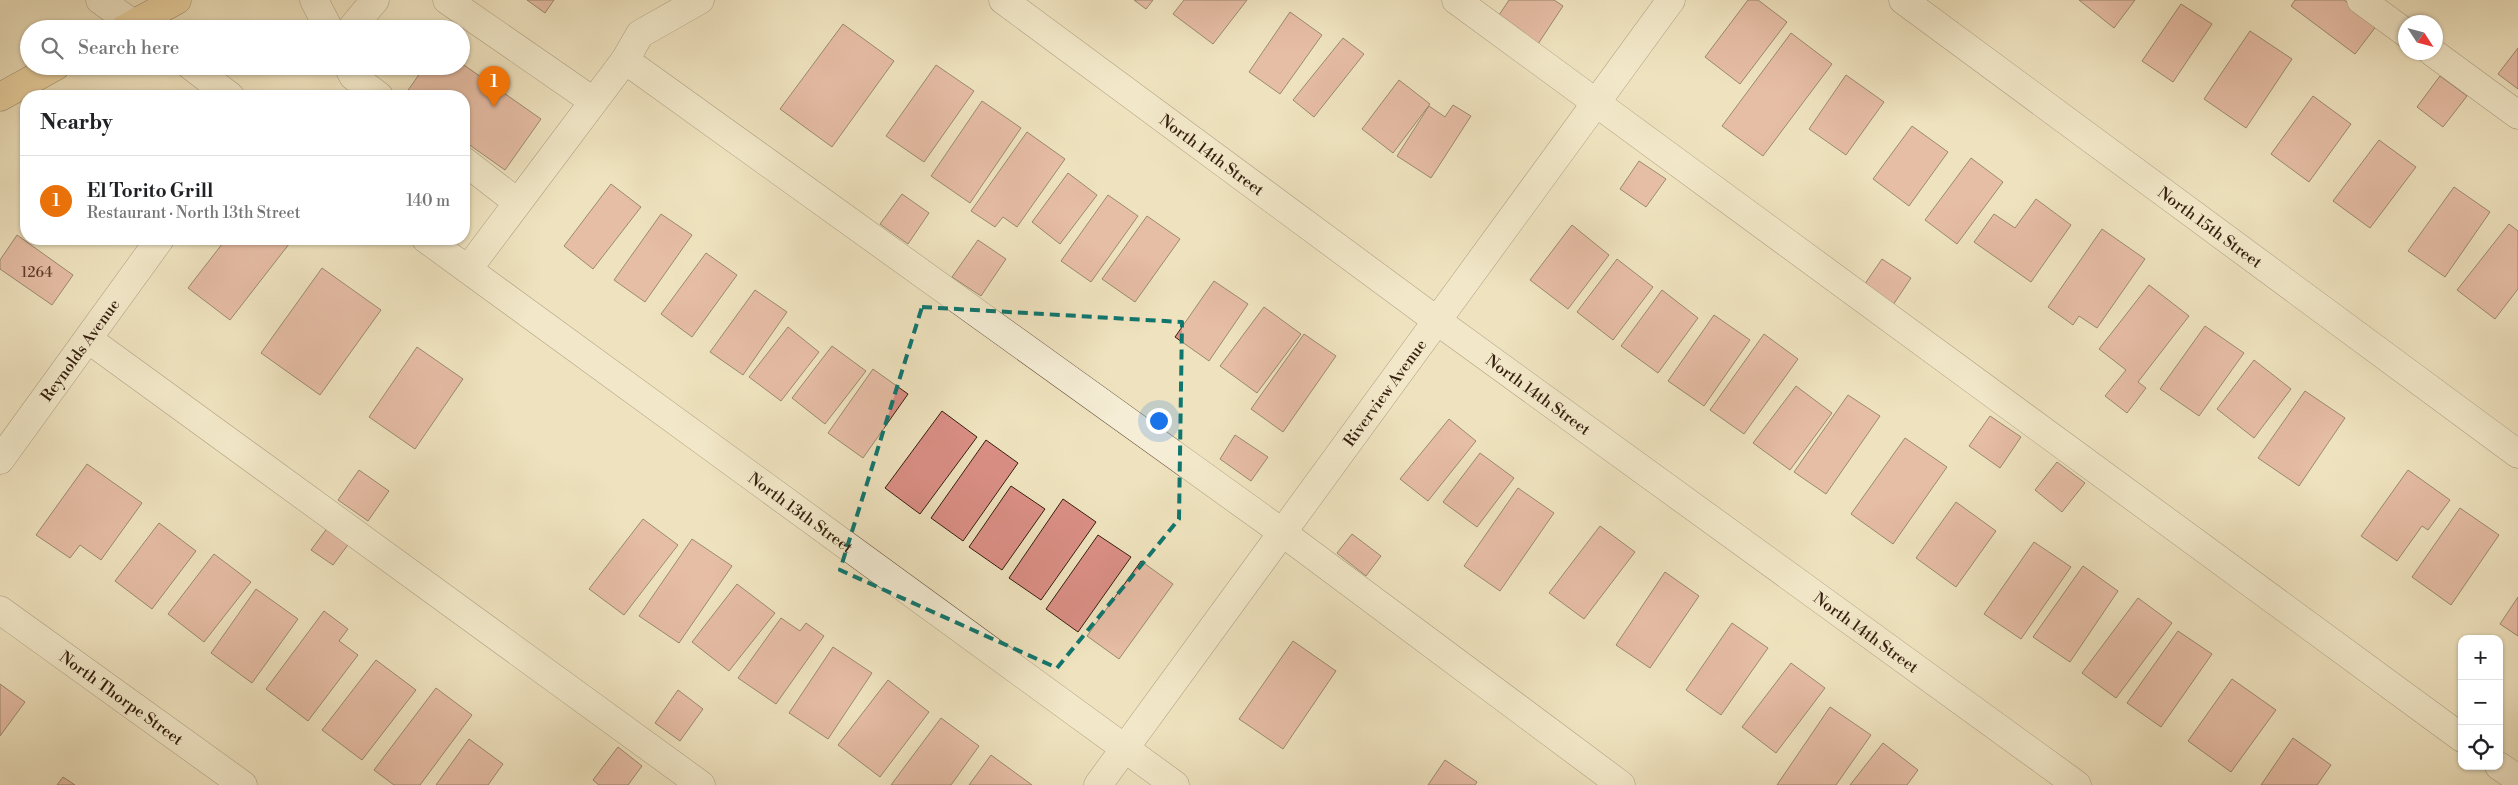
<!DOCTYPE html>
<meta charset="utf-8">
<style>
:root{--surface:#fff;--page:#f2f2f2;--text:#202124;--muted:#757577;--line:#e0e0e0;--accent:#8f2418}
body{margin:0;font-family:"Libre Bodoni",serif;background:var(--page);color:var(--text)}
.controls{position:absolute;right:15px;bottom:15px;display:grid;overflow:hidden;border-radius:10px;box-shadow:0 1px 4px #0004}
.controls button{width:45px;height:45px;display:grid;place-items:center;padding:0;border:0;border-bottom:1px solid var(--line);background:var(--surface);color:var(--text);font:25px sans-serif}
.compass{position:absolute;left:2398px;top:15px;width:45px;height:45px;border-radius:50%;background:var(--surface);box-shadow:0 1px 4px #0004;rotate:126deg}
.you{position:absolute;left:1158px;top:420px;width:18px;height:18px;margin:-12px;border:4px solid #fff;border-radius:50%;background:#1a73e8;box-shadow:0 0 0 8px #1a73e833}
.badge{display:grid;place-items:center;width:32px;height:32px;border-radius:50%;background:var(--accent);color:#fff;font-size:16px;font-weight:700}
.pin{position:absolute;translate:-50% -41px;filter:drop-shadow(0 1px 2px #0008)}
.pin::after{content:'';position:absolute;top:26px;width:18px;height:15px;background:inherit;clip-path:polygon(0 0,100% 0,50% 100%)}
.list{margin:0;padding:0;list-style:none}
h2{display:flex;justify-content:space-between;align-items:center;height:65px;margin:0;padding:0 20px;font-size:21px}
h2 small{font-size:16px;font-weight:400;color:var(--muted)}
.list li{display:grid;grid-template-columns:32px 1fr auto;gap:15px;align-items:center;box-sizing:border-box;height:90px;padding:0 20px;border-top:1px solid var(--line)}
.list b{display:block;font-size:19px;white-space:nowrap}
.list p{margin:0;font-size:16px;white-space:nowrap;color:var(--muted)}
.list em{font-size:16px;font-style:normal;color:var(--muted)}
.icon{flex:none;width:28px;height:28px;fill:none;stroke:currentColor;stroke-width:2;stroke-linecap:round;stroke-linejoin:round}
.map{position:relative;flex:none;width:2518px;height:785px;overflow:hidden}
.search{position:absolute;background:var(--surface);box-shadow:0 1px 4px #0004;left:20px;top:20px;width:450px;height:55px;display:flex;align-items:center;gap:12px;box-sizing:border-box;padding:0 18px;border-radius:28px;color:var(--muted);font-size:19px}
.panel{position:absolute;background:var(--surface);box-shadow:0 1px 4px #0004;left:20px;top:90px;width:450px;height:155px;border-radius:20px}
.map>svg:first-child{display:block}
.building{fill:#db8f86;stroke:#341e0d}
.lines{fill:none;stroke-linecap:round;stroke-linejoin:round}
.minor-casing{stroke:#634f3a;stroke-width:29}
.major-casing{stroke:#341e0d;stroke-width:29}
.minor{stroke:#f5edd5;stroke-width:28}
.major{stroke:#e8c280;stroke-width:28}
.marked{fill:none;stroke:#0f766e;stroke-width:4;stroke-dasharray:10 6;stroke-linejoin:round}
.labels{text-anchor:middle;stroke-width:4;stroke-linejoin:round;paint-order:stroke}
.number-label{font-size:14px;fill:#5e3a2b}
.street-label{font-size:16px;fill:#341e0d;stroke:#f5edd5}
</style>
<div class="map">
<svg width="2518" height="785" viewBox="0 0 2518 785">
<rect width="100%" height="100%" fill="#efe3bf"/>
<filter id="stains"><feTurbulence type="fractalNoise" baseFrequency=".004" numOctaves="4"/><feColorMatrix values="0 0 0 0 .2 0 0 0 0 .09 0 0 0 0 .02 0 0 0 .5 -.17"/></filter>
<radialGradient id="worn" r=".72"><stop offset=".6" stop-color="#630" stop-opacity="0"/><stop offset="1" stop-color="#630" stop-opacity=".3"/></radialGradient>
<path class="building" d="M527,0h27l-9,13z
M1134,0h19l-7,9z
M1184,0h63l-34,44 -40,-30z
M1509,0h45l9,6 -25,38 -41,-26z
M1748,0h10l29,22 -47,62 -35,-27z
M2079,0h56l-21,28z
M2295,0h49l33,25 -22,29 -64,-48z
M2181,4l31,20 -39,58 -31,-21z
M1290,12l32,23 -42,59 -31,-22z
M843,24l51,37 -62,86 -52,-38z
M2250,31l42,28 -46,69 -42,-29z
M1791,33l41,31 -69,92 -41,-30z
M1343,38l21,16 -50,63 -21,-17z
M2518,48v41l-20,-15z
M461,63l80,56 -36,51 -41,-29v-45h-60l21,-30h36z
M936,65l38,26 -50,71 -38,-26z
M1846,75l38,27 -38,53 -37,-26z
M2440,76l27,20 -24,31 -26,-20z
M1399,80l31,24 -37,49 -31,-24z
M2313,96l38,28 -42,58 -38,-28z
M982,101l39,27 -51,75 -39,-27z
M1453,105l18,11 -40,62 -34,-22 32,-50 16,11z
M1912,126l36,26 -39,54 -36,-27z
M1027,132l38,27 -48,68 -14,-10 -8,10 -24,-16z
M2379,140l37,27 -46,61 -37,-27z
M1971,158l32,24 -46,62 -32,-24z
M1639,161l27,18 -20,28 -26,-18z
M1068,173l29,22 -37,49 -28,-22z
M611,184l30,23 -48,62 -29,-23z
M2454,187l36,25 -45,65 -37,-26z
M902,194l27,19 -21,31 -28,-20z
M1108,195l30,21 -47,66 -30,-21z
M2036,199l35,26 -40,57 -57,-40 20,-28 21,14z
M661,214l31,21 -47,67 -31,-22z
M1147,216l33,23 -45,63 -33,-23z
M2509,224l9,7v58l-23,30 -38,-29z
M1572,225l37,30 -41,54 -38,-29z
M2102,229l43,30 -48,69 -18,-12 -6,9 -25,-18z
M17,235l56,40 -21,30 -52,-36v-9z
M226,239h67l-63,81 -42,-32z
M978,240l28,19 -25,37 -29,-19z
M706,253l31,22 -45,62 -31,-23z
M1617,259l36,28 -40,53 -36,-28z
M1882,259l29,19 -20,30 -29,-20z
M322,268l59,42 -61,85 -59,-42z
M1214,281l34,23 -39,57 -34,-24z
M2149,285l40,31 -51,66 8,6 -19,25 -22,-17 21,-26 -27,-21z
M755,290l32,22 -44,63 -33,-23z
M1662,290l36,28 -40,55 -37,-27z
M1264,307l37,27 -44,59 -37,-27z
M1714,315l36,25 -46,66 -36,-25z
M2205,326l39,27 -45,63 -39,-27z
M788,327l31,25 -38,49 -32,-24z
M1304,334l32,22 -53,76 -32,-23z
M1764,334l34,25 -54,75 -34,-24z
M832,346l34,25 -41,53 -33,-26z
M417,347l46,32 -48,70 -46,-32z
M2254,360l37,29 -37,49 -37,-29z
M873,369l35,25 -45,64 -35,-25z
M1796,386l36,27 -42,57 -37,-27z
M2305,391l40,27 -46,68 -41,-28z
M1848,395l32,21 -54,78 -32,-22z
M942,411l35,26 -57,77 -35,-26z
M1990,416l31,21 -21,31 -31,-22z
M1449,419l27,22 -48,60 -28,-22z
M1235,435l33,22 -17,24 -31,-22z
M1905,438l42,29 -54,77 -42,-30z
M986,440l32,23 -55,78 -32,-23z
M1480,453l34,25 -37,49 -34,-25z
M2057,462l28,21 -23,29 -27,-22z
M87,464l55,39 -41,57 -21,-15 -10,13 -34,-23z
M359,470l30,21 -21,30 -30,-21z
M2408,470l42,30 -22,30 -6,-4 -25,35 -36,-25z
M1011,486l34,23 -43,61 -33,-23z
M1518,488l36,25 -54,78 -36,-25z
M1063,499l33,23 -55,78 -32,-22z
M1956,502l40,29 -40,56 -40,-29z
M2460,508l39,27 -48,70 -39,-28z
M643,519l35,26 -54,70 -35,-26z
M159,523l37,28 -44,58 -37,-28z
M1600,526l35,26 -51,67 -35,-26z
M328,527l22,15 -17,23 -22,-15z
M1352,534l29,22 -15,20 -29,-23z
M1098,535l33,22 -53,75 -32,-23z
M692,539l40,27 -53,77 -40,-27z
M2034,542l37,25 -50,72 -37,-25z
M214,554l37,28 -47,60 -36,-28z
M1141,561l32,23 -54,75 -32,-23z
M2083,566l35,25 -48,71 -37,-25z
M1665,572l34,24 -49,72 -34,-23z
M737,584l38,29 -46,58 -37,-29z
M256,589l42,30 -46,64 -41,-30z
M2518,597v39l-18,-12z
M2138,598l34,25 -56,75 -34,-25z
M324,611l24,18 -9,12 19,14 -50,66 -42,-32z
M781,618l19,13 6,-8 18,13 -48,68 -38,-26z
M1732,623l36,25 -47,67 -35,-25z
M2178,631l34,23 -51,73 -34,-24z
M1293,641l43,30 -53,78 -44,-30z
M833,647l39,26 -44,66 -39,-26z
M376,660l40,30 -54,70 -40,-30z
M1791,663l34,25 -49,65 -34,-26z
M2232,679l44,31 -45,62 -43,-31z
M888,680l41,32 -49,65 -42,-32z
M0,684l25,18 -25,34z
M436,688l36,27 -52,70h-26l-20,-15z
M678,690l25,19 -23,32 -25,-18z
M1830,707l41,28 -35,50h-59z
M941,718l38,28 -28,39h-60z
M2293,738l38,27 -14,20h-56z
M469,739l34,25 -15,21h-52z
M1883,743l35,27 -11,15h-57z
M618,747l24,19 -14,19h-29l-6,-5z
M991,755l41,30h-63z
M1445,760l32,22 -2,3h-47z
M63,777l12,8h-18z"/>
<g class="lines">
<g class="minor-casing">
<g id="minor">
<path d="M100,0l40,29"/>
<path d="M314,0l15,29"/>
<path d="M447,0l146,101"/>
<path d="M700,0l-60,34 -15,26 658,473 338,252"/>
<path id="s1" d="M1003,0l433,320 641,465"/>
<path d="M1456,0l1006,738"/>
<path id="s2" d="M1903,0l615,454"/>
<path d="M2361,0l45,33"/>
<path d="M351,29l24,-29"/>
<path d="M2432,52l86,63"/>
<path d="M191,66l39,30"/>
<path d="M348,66l5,10 26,20"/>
<path d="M464,161l53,41"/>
<path id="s3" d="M426,239l749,546"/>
<path d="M468,269l157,-209"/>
<path d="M88,339l613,446"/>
<path id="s4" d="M0,460l160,-221"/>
<path id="s5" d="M0,610l243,175"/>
<path d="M2499,766l19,13"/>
<path id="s6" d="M1098,785l573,-785"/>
</g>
</g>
<g class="major-casing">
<path id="major" d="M124,29l53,-29
M0,97l56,-31"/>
</g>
<use href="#minor" class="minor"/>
<use href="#major" class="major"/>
</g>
<path d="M0 0H2518V785H0ZM922,307l260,15 -3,197 -122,149 -217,-98z" fill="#efe3bf" fill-opacity=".55" fill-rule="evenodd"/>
<path class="marked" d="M922,307l260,15 -3,197 -122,149 -217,-98z"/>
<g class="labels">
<g class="number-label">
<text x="37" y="277">1264</text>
</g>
<g class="street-label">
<text dy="6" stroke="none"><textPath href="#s1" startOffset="260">North 14th Street</textPath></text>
<text dy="6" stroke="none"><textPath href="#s2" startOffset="382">North 15th Street</textPath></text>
<text dy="6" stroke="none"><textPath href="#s4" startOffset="136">Reynolds Avenue</textPath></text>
<text dy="6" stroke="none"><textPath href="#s6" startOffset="486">Riverview Avenue</textPath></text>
<text dy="6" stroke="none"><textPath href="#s1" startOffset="665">North 14th Street</textPath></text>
<text dy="6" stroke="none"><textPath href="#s3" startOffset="464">North 13th Street</textPath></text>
<text dy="6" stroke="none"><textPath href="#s1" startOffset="1070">North 14th Street</textPath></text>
<text dy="6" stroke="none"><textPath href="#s5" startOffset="150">North Thorpe Street</textPath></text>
</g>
</g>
<rect width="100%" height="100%" filter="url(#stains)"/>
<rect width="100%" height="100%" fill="url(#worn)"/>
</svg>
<div class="controls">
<button>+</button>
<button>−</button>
<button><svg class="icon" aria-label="locate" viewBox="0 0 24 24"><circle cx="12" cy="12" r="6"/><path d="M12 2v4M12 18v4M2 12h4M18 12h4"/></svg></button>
</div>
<svg class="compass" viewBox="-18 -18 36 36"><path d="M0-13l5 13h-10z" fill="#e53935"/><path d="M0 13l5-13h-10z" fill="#757577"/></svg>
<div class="you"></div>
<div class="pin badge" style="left:494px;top:107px;background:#e8710a">1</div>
<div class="search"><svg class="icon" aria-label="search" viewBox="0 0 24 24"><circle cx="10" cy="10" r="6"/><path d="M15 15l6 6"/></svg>Search here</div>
<section class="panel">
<h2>Nearby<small></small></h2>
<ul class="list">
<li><span class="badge" style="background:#e8710a">1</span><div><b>El Torito Grill</b><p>Restaurant · North 13th Street</p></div><em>140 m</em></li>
</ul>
</section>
</div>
